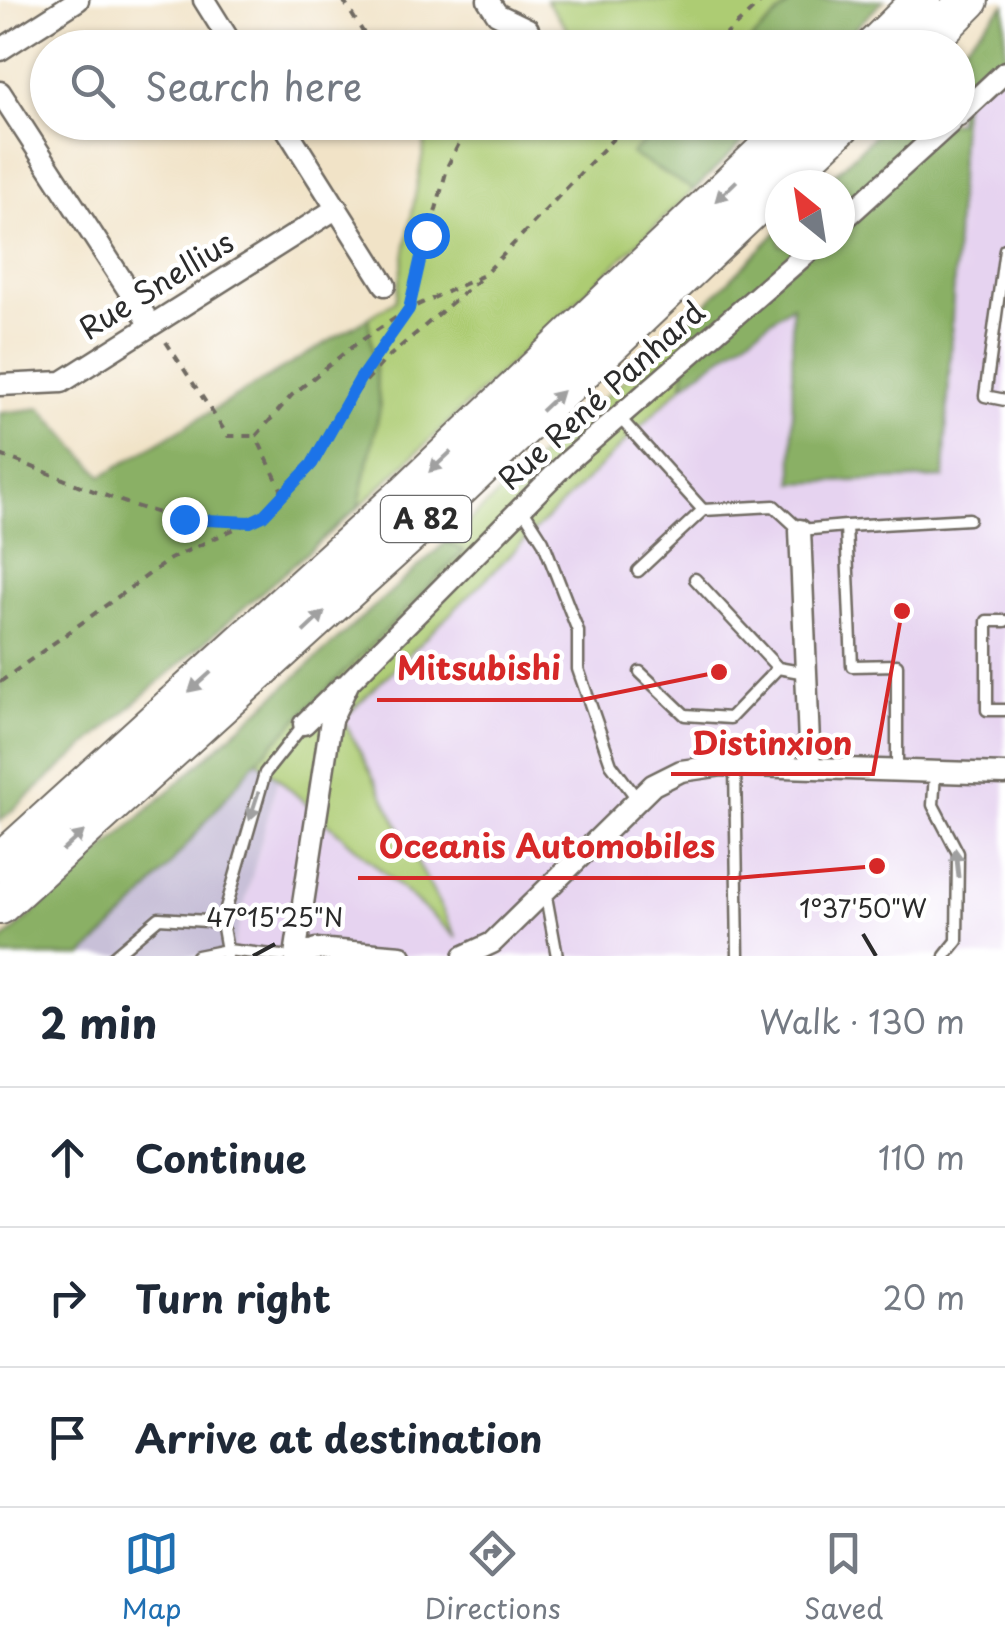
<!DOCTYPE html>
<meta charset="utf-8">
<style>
:root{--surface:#fff;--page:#f2f2f3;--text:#1f2937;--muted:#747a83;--line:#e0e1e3;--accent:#1f6fb2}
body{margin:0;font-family:"Playpen Sans",sans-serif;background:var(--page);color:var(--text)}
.compass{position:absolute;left:765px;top:170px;width:90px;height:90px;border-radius:50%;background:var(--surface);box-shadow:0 2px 8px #0004;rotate:330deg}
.stop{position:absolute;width:30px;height:30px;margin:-22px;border:8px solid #1a73e8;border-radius:50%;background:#fff}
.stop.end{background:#1a73e8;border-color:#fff;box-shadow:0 2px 10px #0008}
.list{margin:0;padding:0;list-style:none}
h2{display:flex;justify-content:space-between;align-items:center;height:130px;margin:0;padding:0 40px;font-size:42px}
h2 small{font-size:32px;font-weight:400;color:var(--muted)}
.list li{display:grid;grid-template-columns:65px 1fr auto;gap:30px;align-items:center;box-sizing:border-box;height:140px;padding:0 40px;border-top:2px solid var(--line)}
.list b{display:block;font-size:38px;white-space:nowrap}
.list em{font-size:32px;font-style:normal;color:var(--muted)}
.icon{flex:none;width:55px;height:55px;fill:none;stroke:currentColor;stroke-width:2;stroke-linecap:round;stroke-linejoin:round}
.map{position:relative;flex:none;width:1005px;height:956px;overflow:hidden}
.search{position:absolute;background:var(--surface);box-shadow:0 2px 8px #0004;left:30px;right:30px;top:30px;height:110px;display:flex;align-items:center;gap:25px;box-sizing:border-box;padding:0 35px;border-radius:55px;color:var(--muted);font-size:38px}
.sheet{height:550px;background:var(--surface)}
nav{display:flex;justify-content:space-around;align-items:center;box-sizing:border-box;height:140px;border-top:2px solid var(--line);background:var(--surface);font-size:28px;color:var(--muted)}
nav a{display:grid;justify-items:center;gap:5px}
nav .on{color:var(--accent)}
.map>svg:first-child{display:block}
.built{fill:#e6d3f0}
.industrial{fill:#c8c0d8}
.green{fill:#adcc73;stroke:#6c7c4f;stroke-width:2.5}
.forest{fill:#8ab065;stroke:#5a6e48;stroke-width:2.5}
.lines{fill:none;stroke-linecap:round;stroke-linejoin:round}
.service-casing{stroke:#706b62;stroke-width:15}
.minor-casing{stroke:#706b62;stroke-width:25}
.motorway-casing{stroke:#706b62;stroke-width:42}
.path{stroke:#706b62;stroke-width:4;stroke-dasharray:8 8;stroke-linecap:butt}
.service{stroke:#fff;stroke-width:10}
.minor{stroke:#fff;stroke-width:20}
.motorway{stroke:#fff;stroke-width:38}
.oneway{fill:#a0a0a0}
.route{stroke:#1a73e8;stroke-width:12}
.ticks{fill:none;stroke:#2b2b2b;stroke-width:4}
.labels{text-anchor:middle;stroke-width:9;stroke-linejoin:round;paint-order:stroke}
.shield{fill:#fff;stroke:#6b6b6b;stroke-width:2.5}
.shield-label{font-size:28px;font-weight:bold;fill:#2b2b2b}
.street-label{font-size:30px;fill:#2b2b2b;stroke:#fff}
.ticks-label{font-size:25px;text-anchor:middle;fill:#2b2b2b;stroke:#fff;stroke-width:9;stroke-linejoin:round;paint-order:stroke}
.leader{fill:none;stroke:#d62828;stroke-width:4}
.callout-dot{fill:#d62828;stroke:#fff;stroke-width:4}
.callout-label{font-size:32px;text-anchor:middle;font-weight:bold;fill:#d62828;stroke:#fff;stroke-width:9;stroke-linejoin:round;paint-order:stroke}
</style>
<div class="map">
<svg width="1005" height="956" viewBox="0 0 1005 956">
<rect width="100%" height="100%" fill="#fff"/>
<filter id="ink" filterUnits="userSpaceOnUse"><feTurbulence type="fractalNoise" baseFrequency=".01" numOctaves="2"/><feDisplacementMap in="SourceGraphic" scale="20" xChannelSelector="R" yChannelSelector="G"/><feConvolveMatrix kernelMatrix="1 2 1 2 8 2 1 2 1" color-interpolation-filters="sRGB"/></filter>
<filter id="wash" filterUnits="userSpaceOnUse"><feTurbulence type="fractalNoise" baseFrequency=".0048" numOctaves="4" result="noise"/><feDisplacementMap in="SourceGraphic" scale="40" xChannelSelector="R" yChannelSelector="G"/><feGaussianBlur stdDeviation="2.25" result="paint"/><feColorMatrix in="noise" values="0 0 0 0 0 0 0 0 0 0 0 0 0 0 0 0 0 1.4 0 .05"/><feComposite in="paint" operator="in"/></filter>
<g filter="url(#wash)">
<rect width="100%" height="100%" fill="#f1e3c7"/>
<path class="built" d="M1005,57v899h-774l47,-179 176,158 -111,-216 340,-334 110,-81v179l170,-385z"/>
<path class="industrial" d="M257,760l21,17 -47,179h-148l58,-56z"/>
<path class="green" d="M546,0h248l-50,47 -199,1 23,-18z
M445,123h219l-32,31 62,36 -336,318 22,-100 -12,-90 28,-18 30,-163z
M692,318l-9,67 -340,334 114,219 -200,-178 207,-209 -18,-9z"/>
<path class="forest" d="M794,0h90l-48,47h-92z
M1005,4v53l-42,41 -19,380 -151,5 -1,-178 -109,80 9,-67 88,-89v16h60v-60h-16l63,-62 71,-1v-70z
M664,123v-1l98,1 -68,67 -63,-36z
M368,318l12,90 -22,100 -358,313v-408l41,-5 61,68z
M446,542l18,9 -207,209 -116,140 -58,56h-83v-13z"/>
</g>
<g filter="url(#ink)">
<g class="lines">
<g class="service-casing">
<path id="service" d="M1005,249l-20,147 20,4
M619,417l84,93
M522,508l21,33 35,90v38l33,95 27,36
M638,571l65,-61 71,-4 26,24 46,-4
M695,579l83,89
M1005,621h-18v89h18
M640,672l45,43 45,3 48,-50 28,5
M735,765l3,191
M897,770v-105l-45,1 -6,-140 123,-7
M935,772l-2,33 25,48 -1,88 -12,15
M545,891l12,65
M114,956l45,-38 63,4 43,-149 39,-49
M197,956l30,-6 -5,-28
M226,956l1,-6 55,6"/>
</g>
<g class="minor-casing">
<path id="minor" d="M204,0l30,48
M488,0l9,14 31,15
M0,50l78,-50
M0,92l151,233
M958,116l47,-44
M282,122l103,163
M840,223l111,-101
M0,385l62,-3 275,-174
M800,530l10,237
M304,724l39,-38
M295,956l36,-236 18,-38 219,-221 248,-216
M298,956l18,-7 85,7
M464,956l28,-13 161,-158 28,-14 42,-6 282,9"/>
</g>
<g class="motorway-casing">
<path id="motorway" d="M873,48l49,-48
M921,48l48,-48
M0,863l409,-372 387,-369
M0,905l424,-384 420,-399"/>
</g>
<path class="path" d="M343,0l30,48
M703,48l12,-5
M712,48l51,-48
M166,342l62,94h28
M355,393l32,-35 94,-80
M350,399l59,-90 39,-144 22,-43
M0,455c69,23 175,79 248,67 17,-2 25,-19 34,-31l-26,-55 36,-41 61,-49 56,-37 75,-34 145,-153
M282,491l30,-27 37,-64
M0,682l170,-123 75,-35"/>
<use href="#service" class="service"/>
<use href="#minor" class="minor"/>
<use href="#motorway" class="motorway"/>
</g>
<defs><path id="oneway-solid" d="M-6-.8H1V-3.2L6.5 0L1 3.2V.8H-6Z" transform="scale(2.5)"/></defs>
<g class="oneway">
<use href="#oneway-solid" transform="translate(726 191) rotate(136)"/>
<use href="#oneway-solid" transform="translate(552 401) rotate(-43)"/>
<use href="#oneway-solid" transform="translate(440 462) rotate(137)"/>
<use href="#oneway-solid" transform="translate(314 622) rotate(-43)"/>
<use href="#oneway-solid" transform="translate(200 682) rotate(138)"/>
<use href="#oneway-solid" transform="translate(254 806) rotate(108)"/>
<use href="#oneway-solid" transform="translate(73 841) rotate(-42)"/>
<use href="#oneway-solid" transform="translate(957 863) rotate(-96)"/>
</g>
</g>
<g class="lines" filter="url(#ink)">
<path class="route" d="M184,519l66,3 13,-6 49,-52 48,-85 49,-70 17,-74"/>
</g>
<path class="ticks" d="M863,934l13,22M253,956l22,-12"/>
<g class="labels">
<rect class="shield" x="381" y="496" width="90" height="46" rx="8"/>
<g class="shield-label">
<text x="426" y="529">A 82</text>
</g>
<g class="street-label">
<text transform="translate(157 286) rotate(-32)" y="10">Rue Snellius</text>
<text transform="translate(602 396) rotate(-42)" y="10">Rue René Panhard</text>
</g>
</g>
<g class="ticks-label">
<text x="863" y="918">1°37'50"W</text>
<text x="275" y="927">47°15'25"N</text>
</g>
<path class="leader" d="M719 672L581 700H377M902 611L873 774H671M877 866L736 878H358"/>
<g class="callout-dot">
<circle cx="719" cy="672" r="10"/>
<circle cx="902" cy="611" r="10"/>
<circle cx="877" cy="866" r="10"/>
</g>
<g class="callout-label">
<text x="479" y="680">Mitsubishi</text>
<text x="772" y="755">Distinxion</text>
<text x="547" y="858">Oceanis Automobiles</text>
</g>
</svg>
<svg class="compass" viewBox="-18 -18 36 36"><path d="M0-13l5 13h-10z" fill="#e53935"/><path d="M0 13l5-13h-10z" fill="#747a83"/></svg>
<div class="stop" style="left:426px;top:235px"></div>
<div class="stop end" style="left:184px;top:519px"></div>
<div class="search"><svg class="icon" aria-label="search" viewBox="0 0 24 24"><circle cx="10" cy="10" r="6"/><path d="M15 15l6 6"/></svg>Search here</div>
</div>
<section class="sheet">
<h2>2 min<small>Walk · 130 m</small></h2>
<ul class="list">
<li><svg class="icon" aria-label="ahead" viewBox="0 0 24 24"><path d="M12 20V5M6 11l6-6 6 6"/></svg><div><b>Continue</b></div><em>110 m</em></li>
<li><svg class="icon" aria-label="right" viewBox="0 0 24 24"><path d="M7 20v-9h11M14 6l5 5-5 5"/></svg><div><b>Turn right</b></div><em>20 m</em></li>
<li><svg class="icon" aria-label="arrive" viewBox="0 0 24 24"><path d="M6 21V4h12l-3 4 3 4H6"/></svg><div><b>Arrive at destination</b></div></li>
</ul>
</section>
<nav>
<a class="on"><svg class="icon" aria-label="map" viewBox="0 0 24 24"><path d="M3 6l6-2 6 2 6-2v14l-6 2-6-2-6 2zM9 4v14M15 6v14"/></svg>Map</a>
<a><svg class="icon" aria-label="directions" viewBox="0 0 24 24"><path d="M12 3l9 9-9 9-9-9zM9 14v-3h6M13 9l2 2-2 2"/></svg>Directions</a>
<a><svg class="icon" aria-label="saved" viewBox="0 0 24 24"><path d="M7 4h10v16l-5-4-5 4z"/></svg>Saved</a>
</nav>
